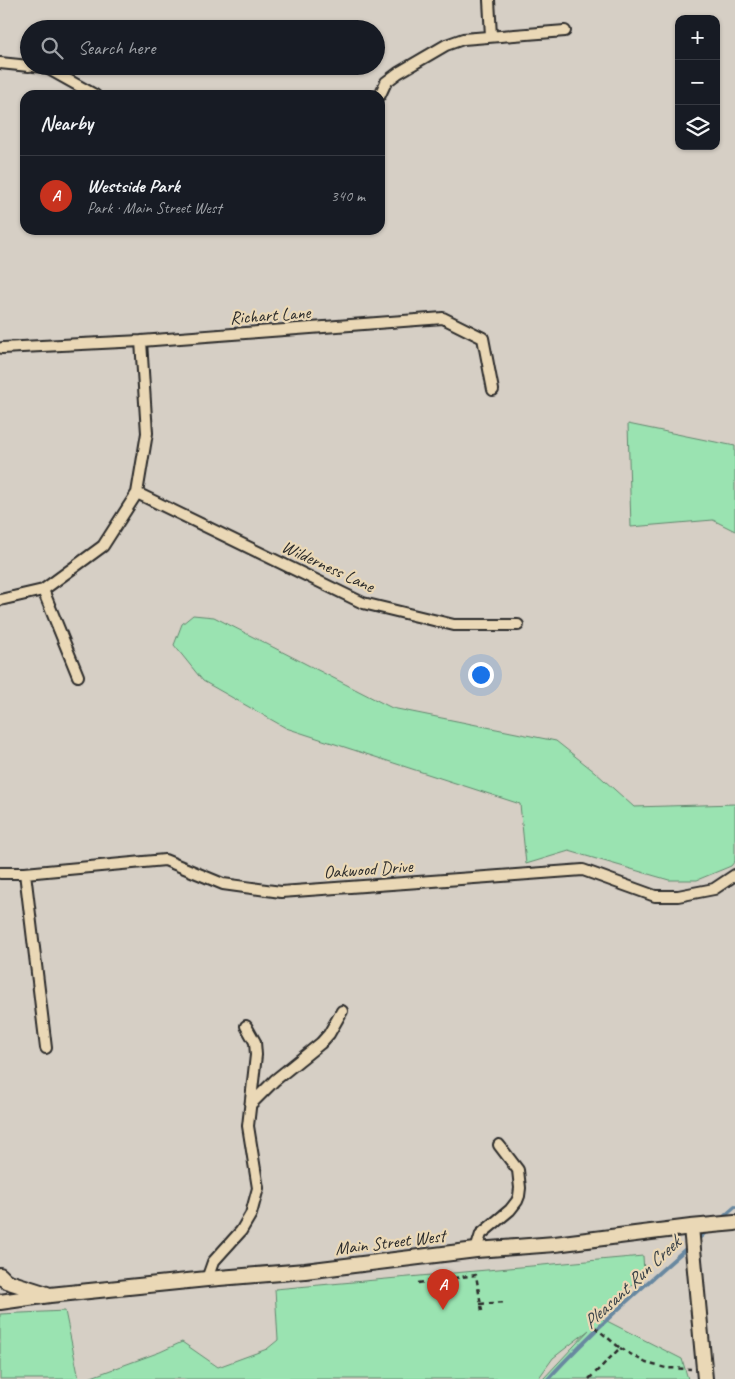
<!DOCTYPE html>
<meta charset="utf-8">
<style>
:root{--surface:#171b24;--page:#242831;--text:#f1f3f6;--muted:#9ea1a6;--line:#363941;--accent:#c8321e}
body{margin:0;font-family:Caveat,sans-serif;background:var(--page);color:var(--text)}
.controls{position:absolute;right:15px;top:15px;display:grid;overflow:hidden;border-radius:10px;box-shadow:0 1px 4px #0004}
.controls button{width:45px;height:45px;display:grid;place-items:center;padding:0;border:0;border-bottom:1px solid var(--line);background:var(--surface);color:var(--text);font:25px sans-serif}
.you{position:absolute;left:480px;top:674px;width:18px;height:18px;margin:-12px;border:4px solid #fff;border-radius:50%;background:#1a73e8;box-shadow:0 0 0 8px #1a73e833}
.badge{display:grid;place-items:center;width:32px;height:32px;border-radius:50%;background:var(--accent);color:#fff;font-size:16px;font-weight:700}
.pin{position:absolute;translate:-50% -41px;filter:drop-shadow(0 1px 2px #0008)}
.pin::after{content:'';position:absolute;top:26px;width:18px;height:15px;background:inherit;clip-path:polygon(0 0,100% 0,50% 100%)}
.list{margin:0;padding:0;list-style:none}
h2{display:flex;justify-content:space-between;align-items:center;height:65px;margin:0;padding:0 20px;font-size:21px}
h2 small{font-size:16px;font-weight:400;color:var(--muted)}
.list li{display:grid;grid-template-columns:32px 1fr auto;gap:15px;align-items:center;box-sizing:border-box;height:80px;padding:0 20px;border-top:1px solid var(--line)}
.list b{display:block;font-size:19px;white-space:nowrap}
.list p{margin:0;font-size:16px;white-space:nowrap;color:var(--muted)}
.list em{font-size:16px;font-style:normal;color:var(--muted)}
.icon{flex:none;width:28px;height:28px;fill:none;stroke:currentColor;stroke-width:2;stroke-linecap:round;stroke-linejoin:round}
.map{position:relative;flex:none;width:735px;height:1379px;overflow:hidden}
.search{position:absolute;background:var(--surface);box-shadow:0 1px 4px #0004;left:20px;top:20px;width:365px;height:55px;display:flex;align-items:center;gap:12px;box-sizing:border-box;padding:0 18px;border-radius:28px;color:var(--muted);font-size:19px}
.panel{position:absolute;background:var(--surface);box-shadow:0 1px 4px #0004;left:20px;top:90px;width:365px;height:145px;border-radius:15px}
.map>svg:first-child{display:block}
.green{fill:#9ae3b1;stroke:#62876e}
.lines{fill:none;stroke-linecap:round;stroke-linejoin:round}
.stream{stroke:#6888a0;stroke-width:4}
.street-casing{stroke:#2b2b2b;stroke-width:14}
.secondary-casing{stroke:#2b2b2b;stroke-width:18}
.path{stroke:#2b2b2b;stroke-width:2.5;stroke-dasharray:5 4;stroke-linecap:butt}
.street{stroke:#ead8b6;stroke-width:10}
.secondary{stroke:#ead8b6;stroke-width:14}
.labels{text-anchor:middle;stroke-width:4.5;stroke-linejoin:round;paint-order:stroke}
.street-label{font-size:18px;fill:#2b2b2b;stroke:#ead8b6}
.water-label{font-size:19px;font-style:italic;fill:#3a4248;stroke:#ead8b6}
</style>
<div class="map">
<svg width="735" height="1379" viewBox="0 0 735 1379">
<rect width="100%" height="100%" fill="#d6cfc5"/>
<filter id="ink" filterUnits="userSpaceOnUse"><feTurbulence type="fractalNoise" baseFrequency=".02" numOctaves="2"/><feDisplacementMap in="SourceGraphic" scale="10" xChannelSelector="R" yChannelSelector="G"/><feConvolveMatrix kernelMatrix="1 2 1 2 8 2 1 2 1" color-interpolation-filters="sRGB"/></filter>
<g filter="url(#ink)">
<path class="green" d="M628,424l107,22v85l-22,-11 -82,7z
M193,615l21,2 178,91 164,33 39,31 39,35 101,-3v57l-4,5 -34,14h-28l-100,-29 -43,13 -6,-60 -234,-76 -83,-47 -29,-36 8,-21z
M643,1256l1,16 -43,46 81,41 6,20h-145l46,-49 -36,28 -15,21h-452l74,-27 22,-10 36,25 49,-18 11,-9 -3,-51z
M65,1311l14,68h-79v-65z"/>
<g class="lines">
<path class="stream" d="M720,1220l15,-13
M696,1241l13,-12
M548,1379c43,-47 92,-90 140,-132"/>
<g class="street-casing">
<path id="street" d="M489,0l2,36
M0,63l29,3
M33,66l12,1 50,28
M380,95l6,-13 12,-9 48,-28 17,-6 102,-8
M2,348l139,-7 302,-23 40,20 10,52
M137,493l226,110 91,22h64
M43,590l35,86
M0,600l43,-10 60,-44 34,-53 10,-60 -6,-92
M0,873h25l140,-13 58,24 58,8 302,-22 72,26h23l36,-7 21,-14
M25,873l21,175
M251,1104l24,-24 46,-37 8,-9 13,-23
M476,1250l5,-16 29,-24 7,-9 2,-5 1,-8 -2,-18 -19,-25
M207,1279l6,-17 28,-31 10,-17 7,-26 -10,-62 8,-71 -1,-13 -9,-16"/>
</g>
<g class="secondary-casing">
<path id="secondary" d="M691,1227l14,152
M0,1275l6,6 41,13
M0,1302l50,-7 157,-16 98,-8 171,-21 79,-6 136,-17 44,-4"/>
</g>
<path class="path" d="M418,1283l58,-8 6,36
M480,1304l25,-2
M620,1348l26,15 20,5 25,1
M589,1379l31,-31 -29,-24"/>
<use href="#street" class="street"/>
<use href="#secondary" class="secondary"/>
</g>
</g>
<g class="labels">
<g class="street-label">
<text transform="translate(270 315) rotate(-4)" y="6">Richart Lane</text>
<text transform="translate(328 566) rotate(25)" y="6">Wilderness Lane</text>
<text transform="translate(368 869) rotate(-4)" y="6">Oakwood Drive</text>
<text transform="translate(390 1242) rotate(-7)" y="6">Main Street West</text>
</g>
<g class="water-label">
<text transform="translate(631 1282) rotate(-43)" y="7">Pleasant Run Creek</text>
</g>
</g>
</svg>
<div class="controls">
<button>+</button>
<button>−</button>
<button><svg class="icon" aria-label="layers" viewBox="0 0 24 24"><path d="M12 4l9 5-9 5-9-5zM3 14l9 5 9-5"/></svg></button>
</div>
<div class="you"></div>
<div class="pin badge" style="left:443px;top:1310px">A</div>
<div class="search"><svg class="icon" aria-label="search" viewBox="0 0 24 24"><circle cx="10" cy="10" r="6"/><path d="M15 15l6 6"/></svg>Search here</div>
<section class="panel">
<h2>Nearby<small></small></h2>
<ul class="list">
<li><span class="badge">A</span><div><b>Westside Park</b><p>Park · Main Street West</p></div><em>340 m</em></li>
</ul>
</section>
</div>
